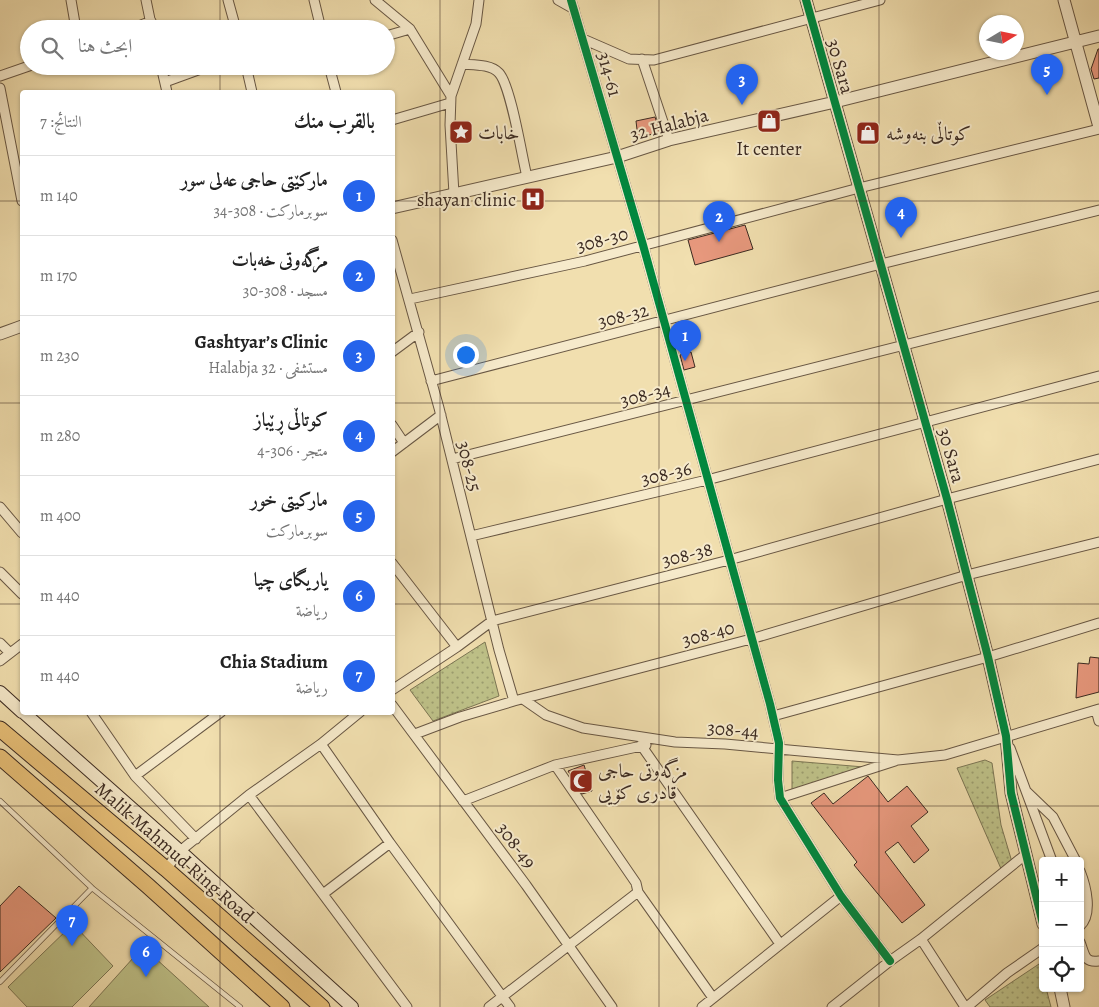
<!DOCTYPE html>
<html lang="ar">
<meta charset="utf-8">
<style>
:root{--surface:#fff;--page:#f2f2f2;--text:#222;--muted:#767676;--line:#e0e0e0;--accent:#2563eb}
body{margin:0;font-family:Alegreya,Amiri,serif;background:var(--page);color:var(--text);direction:rtl}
.controls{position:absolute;right:15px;bottom:15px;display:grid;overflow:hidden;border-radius:5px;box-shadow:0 1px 4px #0004}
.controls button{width:45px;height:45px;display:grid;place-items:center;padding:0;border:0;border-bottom:1px solid var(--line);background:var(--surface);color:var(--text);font:25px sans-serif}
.compass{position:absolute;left:979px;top:15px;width:45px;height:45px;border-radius:50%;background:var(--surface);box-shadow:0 1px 4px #0004;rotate:80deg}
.you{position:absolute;left:465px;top:354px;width:18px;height:18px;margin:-12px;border:4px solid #fff;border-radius:50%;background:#1a73e8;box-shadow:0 0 0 8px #1a73e833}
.badge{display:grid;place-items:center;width:32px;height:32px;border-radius:50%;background:var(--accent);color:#fff;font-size:16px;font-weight:700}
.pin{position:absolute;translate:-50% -41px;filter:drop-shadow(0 1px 2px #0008)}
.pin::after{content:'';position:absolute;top:26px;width:18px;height:15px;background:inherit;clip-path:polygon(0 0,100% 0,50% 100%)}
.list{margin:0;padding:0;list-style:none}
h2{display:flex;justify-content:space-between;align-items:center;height:65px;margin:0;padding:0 20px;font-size:21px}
h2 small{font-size:16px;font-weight:400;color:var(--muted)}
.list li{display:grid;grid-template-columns:32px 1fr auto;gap:15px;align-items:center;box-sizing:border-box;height:80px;padding:0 20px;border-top:1px solid var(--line)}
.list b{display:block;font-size:19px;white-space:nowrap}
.list p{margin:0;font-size:16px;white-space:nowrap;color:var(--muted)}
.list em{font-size:16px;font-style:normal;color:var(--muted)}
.icon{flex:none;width:28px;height:28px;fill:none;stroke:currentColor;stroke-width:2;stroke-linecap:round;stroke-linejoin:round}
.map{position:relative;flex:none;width:1099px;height:1007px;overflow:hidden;direction:ltr}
.search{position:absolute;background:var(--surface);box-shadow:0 1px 4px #0004;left:20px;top:20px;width:375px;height:55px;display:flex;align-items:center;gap:12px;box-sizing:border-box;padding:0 18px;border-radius:28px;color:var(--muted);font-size:19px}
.panel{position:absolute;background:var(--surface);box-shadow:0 1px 4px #0004;left:20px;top:90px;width:375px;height:625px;border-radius:5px;direction:rtl}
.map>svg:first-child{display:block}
.grass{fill:url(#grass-dots);stroke:#7c7654}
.garden{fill:#bec188;stroke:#7c7654}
.building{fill:#e7987d;stroke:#3b2a21}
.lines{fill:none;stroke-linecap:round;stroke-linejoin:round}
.service-casing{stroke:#685744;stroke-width:6}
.minor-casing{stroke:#685744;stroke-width:11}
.tertiary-casing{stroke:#685744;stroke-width:13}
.secondary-casing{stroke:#3b2a21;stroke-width:14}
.trunk-casing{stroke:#3b2a21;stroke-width:17}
.service{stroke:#f6eacb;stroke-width:4.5}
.minor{stroke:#f6eacb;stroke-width:9}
.tertiary{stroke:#f6eacb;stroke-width:11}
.secondary{stroke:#f6eacb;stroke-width:12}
.trunk{stroke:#e8c078;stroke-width:15}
.cycleway-casing{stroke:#f6eacb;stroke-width:11}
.cycleway{stroke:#00873e;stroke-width:8}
.grid{fill:none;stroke:#3b2a21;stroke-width:1;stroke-opacity:0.55}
.labels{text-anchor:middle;stroke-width:4;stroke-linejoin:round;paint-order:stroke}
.street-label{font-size:19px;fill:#3b2a21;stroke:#f6eacb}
.poi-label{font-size:19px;fill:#3b2a21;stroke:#f6eacb;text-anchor:start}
</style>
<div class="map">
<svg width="1099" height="1007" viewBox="0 0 1099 1007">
<defs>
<pattern id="grass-dots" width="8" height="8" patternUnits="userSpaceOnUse" patternTransform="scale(1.25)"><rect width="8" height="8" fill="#bec188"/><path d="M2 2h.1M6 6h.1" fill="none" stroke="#9c9d6f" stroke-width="1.8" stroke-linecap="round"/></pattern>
</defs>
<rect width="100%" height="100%" fill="#f1dfaf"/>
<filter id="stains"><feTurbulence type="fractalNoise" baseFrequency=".004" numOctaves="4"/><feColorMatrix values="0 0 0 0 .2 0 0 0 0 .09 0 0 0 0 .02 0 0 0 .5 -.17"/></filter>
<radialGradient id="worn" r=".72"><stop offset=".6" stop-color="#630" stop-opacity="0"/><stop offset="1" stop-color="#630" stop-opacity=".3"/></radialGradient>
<path class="grass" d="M485,642l14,54 -66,25 -23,-31z
M985,760l7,3 9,62 11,37 -10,9 -45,-103z
M792,761l72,6 -72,25z
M1039,964l4,13v11h3l5,19h-61l-5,-7z"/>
<path class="garden" d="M73,924l40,42 -41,41h-45l-19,-20z
M143,947l66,60h-120z"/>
<path class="building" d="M1098,49h1v29l-5,1 -3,-10z
M655,117l5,15 -22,6 -2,-17z
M745,225l8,24 -58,16 -7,-25z
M691,352l4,15 -11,3 -4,-15z
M1090,657l9,1v34l-23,6 2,-35 11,1z
M584,765l8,26 -10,3 -14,-23z
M868,776l20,26 19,-16 21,26 -17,14 18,24 -15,13 -16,-21 -13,10 40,53 -23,18 -48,-58 3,-3 -46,-59 13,-10 9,11z
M19,886l37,32 -56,54v-66z"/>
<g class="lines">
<g class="service-casing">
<path id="service" d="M0,801l92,87 148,119
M0,982l92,-94"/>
</g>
<g class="minor-casing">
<path id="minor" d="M71,0l5,29
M146,0l6,29
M228,0l8,29
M314,0l7,29
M375,0l35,29 41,67
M558,0l16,9
M571,0l72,245 127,459 9,39 -1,37 2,18 61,98 49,65
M131,29l20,-8
M386,36l24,-7
M583,39l46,20 25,1 226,-60
M642,59l27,81
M462,64c11,1 29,0 37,9 12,13 23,84 28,104
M161,66l6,26
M246,66l6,26
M329,66l7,26
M247,71l18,-5
M0,76l29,-10
M165,82l44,-16
M0,88l22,113
M392,120l58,-17
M454,194l-4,-69 1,-29 25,-72 3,-24
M392,240l47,168 60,242 15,51
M410,299l175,-38 274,-73 240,-59
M392,352l27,-20
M431,381l450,-117 218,-54
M392,425l12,18
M392,452l49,-37
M452,459l647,-163
M0,507l22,26
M471,536l236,-56 392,-104
M392,563l65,84
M0,572l22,22
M0,643l10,10
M0,661l22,-17
M392,690l65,-43 35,-26 237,-61 218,-61 152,-40
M523,699l23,16 37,13 92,14 50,2 173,16 47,-5 154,-46
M392,705l134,180 86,122
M1096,710l3,11
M91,712l44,64 61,63
M773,716l215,-59 111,-34
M415,734l45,-17 54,-16 237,-62 216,-64 132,-33
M321,744l69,99 120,164
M641,745l139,199
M1010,748l42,113
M555,765l81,118 2,9 75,106
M135,776l86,-64
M1027,792l26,25 23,44
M249,795l158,212
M780,798l115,-37
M463,801l92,-36 91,-20
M166,869l14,-18 69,-56 72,-51 39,-32
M1080,871c6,15 13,43 0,55
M323,894l67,-51
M921,939l44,68
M1080,942c5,13 4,21 19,19
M489,1007l149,-115
M702,1007l139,-111
M832,1007l58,-46 31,-22 104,-84
M967,1007l40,-34 36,-25"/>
</g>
<g class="tertiary-casing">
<path id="tertiary" d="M806,0l141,499 41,158 18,79 5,57 32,131
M1064,0l35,127
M392,208l225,-51 52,-17 166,-38 264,-66
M0,334l22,-8
M1060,988l4,19"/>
</g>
<g class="secondary-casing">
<path id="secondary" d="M0,692l22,20
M23,712l157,139 172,156"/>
</g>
<g class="trunk-casing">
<path id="trunk" d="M0,729l166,140 156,138
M0,757l148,129 134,121"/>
</g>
<use href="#service" class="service"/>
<use href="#minor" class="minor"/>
<use href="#tertiary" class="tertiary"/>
<use href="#secondary" class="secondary"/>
<use href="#trunk" class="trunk"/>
<g class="cycleway-casing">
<path id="cycleway" d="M571,0l72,245 127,459 9,39 -1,37 2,18 61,98 49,65
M806,0l141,499 41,158 18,79 5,57 32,131"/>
</g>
<use href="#cycleway" class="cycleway"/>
</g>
<path class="grid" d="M220,0v29M440,0v1007M659,0v1007M879,0v1007M220,66v26M0,201h22M392,201h707M0,403h22M392,403h707M0,604h22M392,604h707M220,712v295M0,806h1099"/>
<defs>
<g id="shop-square" transform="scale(1.25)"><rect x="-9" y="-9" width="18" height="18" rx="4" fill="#8f2418" stroke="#f6eacb"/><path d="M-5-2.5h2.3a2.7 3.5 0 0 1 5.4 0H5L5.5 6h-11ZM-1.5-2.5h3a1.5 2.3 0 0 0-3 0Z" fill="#fff"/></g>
<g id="sight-square" transform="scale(1.25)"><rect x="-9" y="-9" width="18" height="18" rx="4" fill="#8f2418" stroke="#f6eacb"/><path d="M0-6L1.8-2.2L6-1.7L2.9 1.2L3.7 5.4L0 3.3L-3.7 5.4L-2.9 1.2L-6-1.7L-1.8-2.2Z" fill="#fff"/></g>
<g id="hospital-square" transform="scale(1.25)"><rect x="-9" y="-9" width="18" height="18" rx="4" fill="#8f2418" stroke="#f6eacb"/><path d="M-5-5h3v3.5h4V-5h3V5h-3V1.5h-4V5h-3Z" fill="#fff"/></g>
<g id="mosque-square" transform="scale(1.25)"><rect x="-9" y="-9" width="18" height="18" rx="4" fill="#8f2418" stroke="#f6eacb"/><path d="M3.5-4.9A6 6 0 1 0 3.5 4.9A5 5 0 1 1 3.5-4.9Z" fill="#fff"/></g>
</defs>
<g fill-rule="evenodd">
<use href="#shop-square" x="769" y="121"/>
<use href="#sight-square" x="461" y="132"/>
<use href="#shop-square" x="868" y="133"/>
<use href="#hospital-square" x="533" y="199"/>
<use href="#mosque-square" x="581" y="781"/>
</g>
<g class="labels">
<g class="street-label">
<text transform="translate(841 66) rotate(74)" y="7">30 Sara</text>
<text transform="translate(610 74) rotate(74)" y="7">314-61</text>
<text transform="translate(669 124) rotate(-15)" y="7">32 Halabja</text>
<text transform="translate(602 239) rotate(-15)" y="7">308-30</text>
<text transform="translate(623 315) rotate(-14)" y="7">308-32</text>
<text transform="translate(645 394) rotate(-14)" y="7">308-34</text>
<text transform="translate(952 455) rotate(74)" y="7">30 Sara</text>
<text transform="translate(470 466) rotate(76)" y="7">308-25</text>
<text transform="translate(666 473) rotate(-13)" y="7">308-36</text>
<text transform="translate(687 554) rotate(-14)" y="7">308-38</text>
<text transform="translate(708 633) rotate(-15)" y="7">308-40</text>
<text transform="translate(733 729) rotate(5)" y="7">308-44</text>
<text transform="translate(517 845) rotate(53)" y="7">308-49</text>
<text transform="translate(175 852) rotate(41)" y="7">Malik Mahmud Ring Road</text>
</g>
<g class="poi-label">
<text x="478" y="139">خابات</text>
<text x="886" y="140">کوتاڵی بنەوشە</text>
<text x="769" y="155" text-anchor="middle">It center</text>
<text x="516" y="206" text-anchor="end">shayan clinic</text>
<text x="598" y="777">مزگەوتی حاجی<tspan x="598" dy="22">قادری کۆیی</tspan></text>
</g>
</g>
<rect width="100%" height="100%" filter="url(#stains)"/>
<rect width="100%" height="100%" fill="url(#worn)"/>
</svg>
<div class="controls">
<button>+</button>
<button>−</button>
<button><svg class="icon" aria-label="locate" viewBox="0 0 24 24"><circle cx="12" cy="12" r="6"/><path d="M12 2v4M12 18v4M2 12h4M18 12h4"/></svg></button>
</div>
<svg class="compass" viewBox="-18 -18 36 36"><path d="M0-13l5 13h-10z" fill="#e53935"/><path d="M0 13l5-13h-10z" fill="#767676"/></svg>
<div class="you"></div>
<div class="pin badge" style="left:685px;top:361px">1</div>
<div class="pin badge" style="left:719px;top:242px">2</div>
<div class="pin badge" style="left:742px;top:105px">3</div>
<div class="pin badge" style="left:901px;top:238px">4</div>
<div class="pin badge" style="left:1047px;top:95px">5</div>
<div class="pin badge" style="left:146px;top:977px">6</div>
<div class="pin badge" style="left:72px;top:946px">7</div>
<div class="search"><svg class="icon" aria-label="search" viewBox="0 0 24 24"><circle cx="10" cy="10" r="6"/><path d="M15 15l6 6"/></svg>ابحث هنا</div>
<section class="panel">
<h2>بالقرب منك<small>النتائج: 7</small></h2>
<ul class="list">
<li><span class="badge">1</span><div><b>مارکێتی حاجی عەلی سور</b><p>سوبرماركت · 308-34</p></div><em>140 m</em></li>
<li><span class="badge">2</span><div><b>مزگەوتی خەبات</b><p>مسجد · 308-30</p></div><em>170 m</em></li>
<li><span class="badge">3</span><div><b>Gashtyar’s Clinic</b><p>مستشفى · 32 Halabja</p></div><em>230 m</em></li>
<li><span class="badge">4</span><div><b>کوتاڵی ڕێباز</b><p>متجر · 306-4</p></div><em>280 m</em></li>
<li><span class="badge">5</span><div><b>مارکیتی خور</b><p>سوبرماركت</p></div><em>400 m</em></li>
<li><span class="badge">6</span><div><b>یاریگای چیا</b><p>رياضة</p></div><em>440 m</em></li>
<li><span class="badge">7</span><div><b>Chia Stadium</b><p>رياضة</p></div><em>440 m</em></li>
</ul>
</section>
</div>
